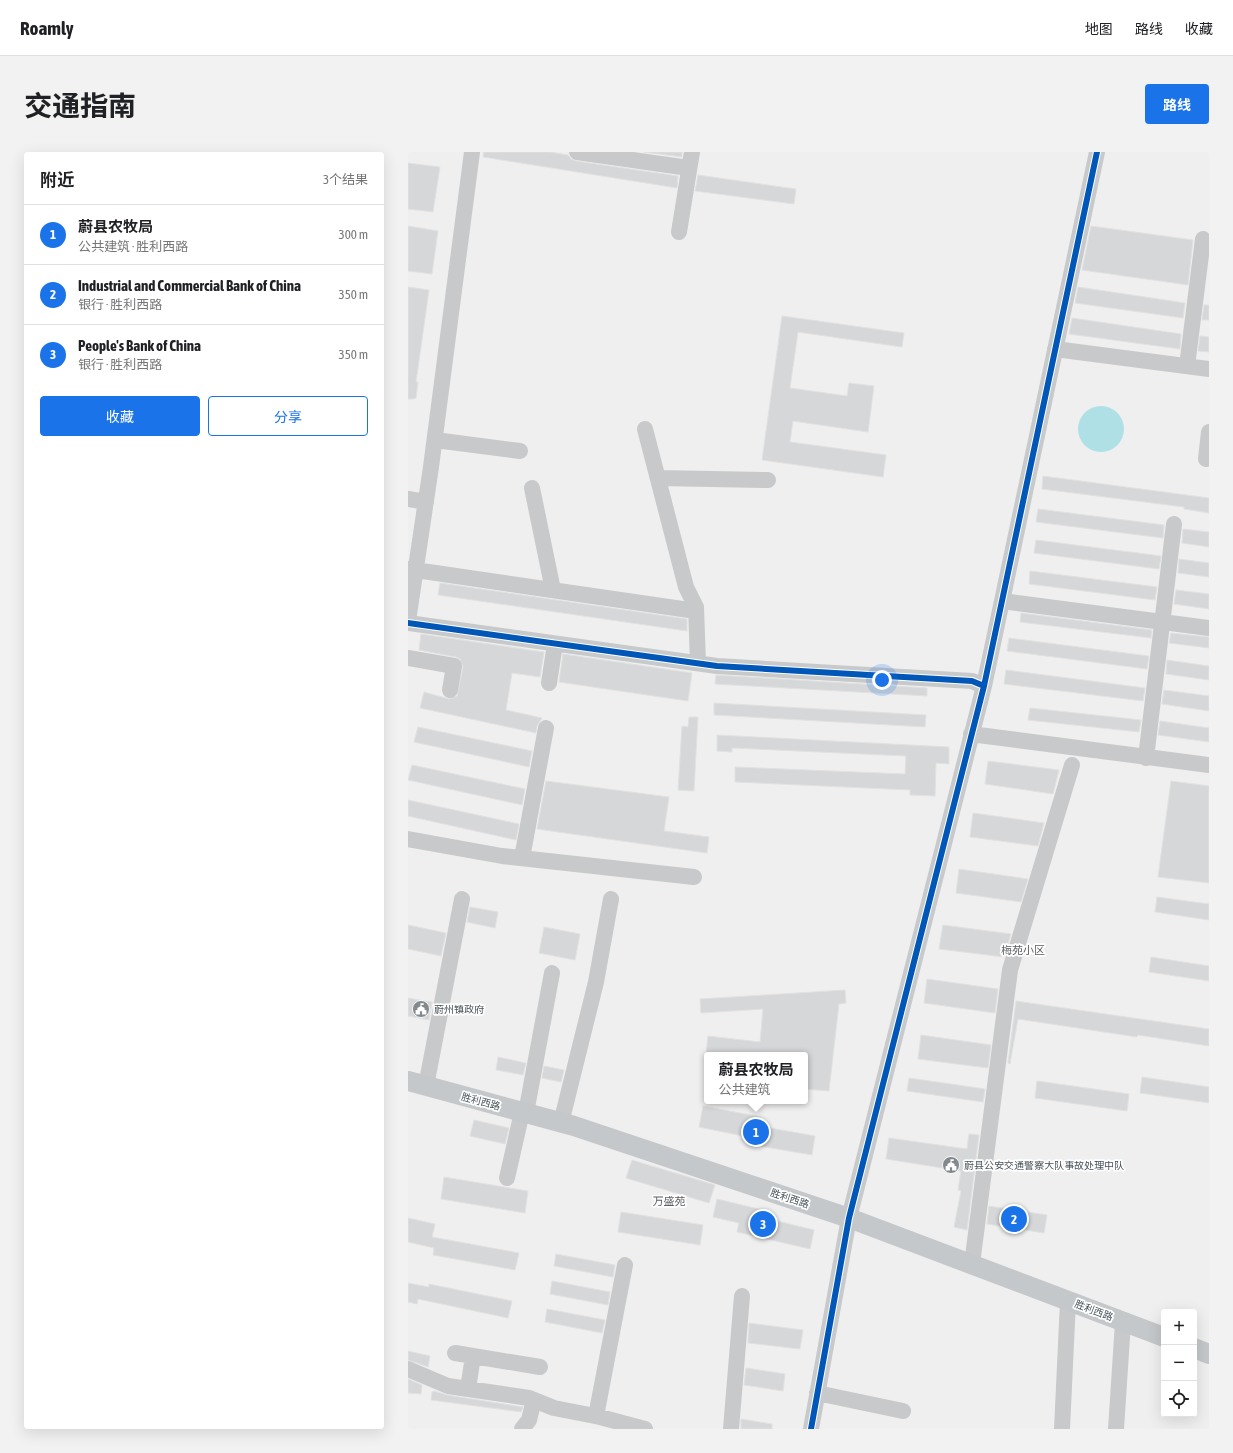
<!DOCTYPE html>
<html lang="zh">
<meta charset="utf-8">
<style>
:root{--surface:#fff;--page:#f2f2f2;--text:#202124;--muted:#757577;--line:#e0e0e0;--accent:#1a73e8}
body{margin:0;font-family:"Asap Condensed","Noto Sans SC",sans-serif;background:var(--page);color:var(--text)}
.controls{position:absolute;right:12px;bottom:12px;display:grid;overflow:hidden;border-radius:4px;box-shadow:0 4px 16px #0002}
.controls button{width:36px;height:36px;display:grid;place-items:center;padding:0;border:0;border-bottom:1px solid var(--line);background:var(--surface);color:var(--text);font:20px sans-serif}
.you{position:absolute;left:474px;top:528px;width:14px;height:14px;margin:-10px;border:3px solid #fff;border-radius:50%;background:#1a73e8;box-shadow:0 0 0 6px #1a73e833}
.badge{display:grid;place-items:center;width:26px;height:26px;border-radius:50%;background:var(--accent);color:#fff;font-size:13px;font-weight:700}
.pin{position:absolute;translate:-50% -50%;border:2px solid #fff;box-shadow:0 1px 4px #0006}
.popup{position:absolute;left:296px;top:900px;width:104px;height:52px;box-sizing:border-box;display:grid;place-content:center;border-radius:4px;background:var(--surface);filter:drop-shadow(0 1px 3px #0005);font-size:13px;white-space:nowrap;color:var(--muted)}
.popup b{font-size:15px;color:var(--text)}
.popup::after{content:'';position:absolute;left:50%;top:100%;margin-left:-8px;border:8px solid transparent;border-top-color:var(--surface)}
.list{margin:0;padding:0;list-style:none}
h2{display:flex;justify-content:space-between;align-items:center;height:52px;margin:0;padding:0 16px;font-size:17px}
h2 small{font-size:13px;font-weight:400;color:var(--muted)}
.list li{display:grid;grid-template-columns:26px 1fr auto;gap:12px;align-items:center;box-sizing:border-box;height:60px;padding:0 16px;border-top:1px solid var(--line)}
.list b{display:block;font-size:15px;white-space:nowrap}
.list p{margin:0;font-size:13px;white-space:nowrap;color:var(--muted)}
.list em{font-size:13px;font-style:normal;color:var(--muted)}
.actions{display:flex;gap:8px;padding:12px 16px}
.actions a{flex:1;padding:9px 0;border:1px solid var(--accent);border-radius:4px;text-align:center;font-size:14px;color:var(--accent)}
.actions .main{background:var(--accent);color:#fff}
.icon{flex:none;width:22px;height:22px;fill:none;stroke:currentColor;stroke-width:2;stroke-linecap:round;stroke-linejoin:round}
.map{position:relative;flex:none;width:801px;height:1277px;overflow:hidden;border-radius:4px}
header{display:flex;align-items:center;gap:24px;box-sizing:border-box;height:56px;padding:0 20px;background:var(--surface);border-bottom:1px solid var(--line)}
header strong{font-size:19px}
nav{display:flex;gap:22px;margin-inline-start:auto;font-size:14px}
.intro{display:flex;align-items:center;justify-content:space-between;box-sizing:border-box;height:96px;padding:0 24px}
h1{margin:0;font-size:28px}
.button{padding:10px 18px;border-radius:4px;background:var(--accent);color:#fff;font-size:14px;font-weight:700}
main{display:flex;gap:24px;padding:0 24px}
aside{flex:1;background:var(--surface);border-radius:4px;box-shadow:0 4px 16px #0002}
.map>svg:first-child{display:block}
.water{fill:#aee0e6}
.building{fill:#d5d7d8;stroke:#e1e1e2}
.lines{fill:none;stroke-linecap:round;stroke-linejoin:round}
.minor{stroke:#c7c9ca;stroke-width:16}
.major{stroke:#c4c8ca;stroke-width:20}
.cycleway-casing{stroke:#fff;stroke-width:8}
.cycleway{stroke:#0057b8;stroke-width:6}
.labels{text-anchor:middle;stroke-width:3.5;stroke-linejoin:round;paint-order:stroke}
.poi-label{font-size:10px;fill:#485359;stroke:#fff;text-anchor:start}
.street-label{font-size:10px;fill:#485359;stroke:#fff}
.neighbourhood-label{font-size:11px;fill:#5b5f62;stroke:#fff}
</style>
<header>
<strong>Roamly</strong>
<nav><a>地图</a><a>路线</a><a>收藏</a></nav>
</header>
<div class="intro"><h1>交通指南</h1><a class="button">路线</a></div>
<main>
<aside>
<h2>附近<small>3个结果</small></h2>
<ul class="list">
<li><span class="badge">1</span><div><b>蔚县农牧局</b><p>公共建筑 · 胜利西路</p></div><em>300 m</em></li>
<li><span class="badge">2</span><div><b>Industrial and Commercial Bank of China</b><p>银行 · 胜利西路</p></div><em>350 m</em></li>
<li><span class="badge">3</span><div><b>People's Bank of China</b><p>银行 · 胜利西路</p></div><em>350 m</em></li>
</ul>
<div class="actions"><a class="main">收藏</a><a>分享</a></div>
</aside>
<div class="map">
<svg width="801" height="1277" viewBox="0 0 801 1277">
<rect width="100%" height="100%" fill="#efefef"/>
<path class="water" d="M670 277a23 23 0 1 1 46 0a23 23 0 1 1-46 0Z"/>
<path class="building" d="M76,0h66l18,3 3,4 5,2 102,15 -1,12 -194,-31z
M236,0h38v5z
M0,11l32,4 -7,45 -25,-3z
M290,23l98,14 -2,15 -99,-13z
M0,74l30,5 -6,43 -24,-3z
M683,74l102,14 -5,45 -106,-15z
M0,135l21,3 -13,92h2l-2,16 -3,1h-5z
M670,135l107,16 -2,15 -108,-15z
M796,153h5v15h-7z
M374,164l122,17 -2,14 -104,-15 -8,56 57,8 2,-13 25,3 -6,46 -75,-11 -3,21 96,13 -3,22 -121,-17z
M664,166l109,16 -1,15 -111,-15z
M792,184l9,1v15l-11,-1z
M635,324l166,22v15l-25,-4v-2l-142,-18z
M630,357l126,16 -1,13 -127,-16z
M775,377l26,3v15l-27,-4z
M628,388l125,16 -2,13 -125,-16z
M771,407l30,4v14l-31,-4z
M622,419l127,16 -2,13 -126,-16z
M32,431l247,36v12l-249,-36z
M768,438l33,4v15l-35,-5z
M613,461l131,17 -1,8 -131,-16z
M763,481l38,4v11l-40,-5z
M13,482l123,18 -4,25 -28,-4 -6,37 36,8 -5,8 -1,7 -116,-25 4,-16 25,7 8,-3 6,-29 -3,-8 -4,-2 -37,-7z
M601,486l140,18 -2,13 -140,-18z
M155,502l129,19 -4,28 -129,-19z
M759,508l42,6v14l-43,-6z
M598,518l139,18 -2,13 -139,-17z
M308,523l211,13v8l-212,-12z
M756,538l45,6v15l-47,-7z
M306,551l212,12 -1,12 -211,-12z
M622,556l111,12 -2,12 -111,-12z
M281,565h9l-4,74 -16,-1 4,-64 6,1z
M752,569l49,7v14l-51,-7z
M10,575l114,24 -3,16 -115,-25z
M309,583l232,12v17l-13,-1 -1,33 -25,-1v-5l-175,-8v-15l170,7 1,-18 -174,-8v4l-15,-1z
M580,609l71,9 -6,24 -68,-10z
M4,613l113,24 -3,16 -114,-25z
M138,629l123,16 -5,34 45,6 -2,16 -170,-24z
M763,629l38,5v97l-51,-6z
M0,648l111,24 -3,16 -108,-24z
M565,661l71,10 -6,23 -68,-9z
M551,717l69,10 -7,23 -65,-9z
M749,745l52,7v16l-54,-8z
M62,755l28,5 -3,16 -28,-6z
M0,773l38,8 -5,23 -33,-7z
M535,773l68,9 -7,23 -65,-8z
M136,775l36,7 -5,26 -36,-7z
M743,805l58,9v15l-60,-9z
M519,827l71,10 -3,24 -71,-10z
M437,838l1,13 -7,1 -10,87 -24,-2v-34h-99l2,-19 52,6 3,-33 -62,4 -1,-14z
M0,846l24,4 -3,18 -21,-4z
M608,849l193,28v17l-71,-11 -1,2 -119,-18 -8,45 -2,-1z
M513,883l70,10 -3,23 -70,-9z
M90,905l28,6 -3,12 -27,-5z
M136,914l20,4 -3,12 -19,-4z
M734,925l67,10v16l-69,-10z
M501,926l76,11 -2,13 -76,-11z
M629,929l92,13 -2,17 -92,-13z
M295,954l58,11 -2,9 56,10 -3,19 -58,-10 1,-3 -13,-2 1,-4 -44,-9z
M66,968l35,8 -4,16 -35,-8z
M561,982l10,1 -12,95 -13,-3 7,-36 -3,-1 3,-19 -75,-12 3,-21 78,11z
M224,1008l83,25 -6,18 -83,-25z
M36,1025l84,14 -3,22 -84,-14z
M309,1047l54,13 -2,7 45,11 -4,19 -73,-17 2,-9 -26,-6z
M581,1054l58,9 -3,18 -57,-9z
M213,1060l82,13 -3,20 -82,-13z
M0,1066l27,6 -3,13 87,16 -4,17 -82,-15 1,-7 -26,-6z
M148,1102l59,11 -2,12 -59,-11z
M144,1129l58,11 -2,13 -58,-11z
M0,1131l21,4v-3l83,17 -4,17 -90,-19 -1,5 -9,-2z
M139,1157l58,11 -3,13 -57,-11z
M341,1171l54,7 -3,19 -52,-6z
M0,1199l22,5 -2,11 -20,-7z
M338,1216l39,6 -2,17 -39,-6z
M0,1227l14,6 -1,9 -13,-1z
M26,1239l13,4 76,12 -2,5 -90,-12 1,-8z
M333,1267l31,5v5h-31z"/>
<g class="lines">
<path class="minor" d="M169,0l112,16
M271,80l13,-80
M647,197l154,20
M779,214l16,-127
M237,277l41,158 10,20 2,56
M27,288l85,11
M798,307l3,-27
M250,326l110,2
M124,336l21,102
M0,347l18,3
M0,417l288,42
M594,449l207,27
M0,469l23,-154 41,-315
M0,471l309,43 255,15 12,5
M0,506l46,8 -4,24
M141,531l6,-39
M563,582l238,31
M738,606l28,-234
M0,687l94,17 192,21
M114,706l24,-130
M18,934l36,-187
M118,961l26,-140
M153,971l35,-141 15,-83
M99,1026l15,-66
M564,1112l38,-294 62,-205
M47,1201l85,14
M0,1217l40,17 81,12 25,10 46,9 45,12
M60,1237l5,-33
M409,1241l86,18
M188,1264l29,-151
M114,1277l7,-9 5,-20
M323,1277l11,-133
M403,1277l38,-211 135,-532 113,-534
M654,1277l6,-128
M708,1277l7,-107"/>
<path class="major" d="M0,929l166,45 275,92 315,119
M786,1196l15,6"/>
<g class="cycleway-casing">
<path id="cycleway" d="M0,471l309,43 255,15 12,5
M403,1277l38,-211 135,-532 113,-534"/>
</g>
<use href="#cycleway" class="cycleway"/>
</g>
<defs>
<g id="civic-disc" transform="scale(0.9)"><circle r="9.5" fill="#828a8e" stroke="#fff"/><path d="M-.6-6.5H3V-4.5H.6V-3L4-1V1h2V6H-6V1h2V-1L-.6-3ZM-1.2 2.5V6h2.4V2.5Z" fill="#fff"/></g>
</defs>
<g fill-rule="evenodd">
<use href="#civic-disc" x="13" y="857"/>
<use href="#civic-disc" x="543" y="1013"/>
</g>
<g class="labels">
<g class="poi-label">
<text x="26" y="861">蔚州镇政府</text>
<text x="556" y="1017">蔚县公安交通警察大队事故处理中队</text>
</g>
<g class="street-label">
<text transform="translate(73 949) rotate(15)" y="4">胜利西路</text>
<text transform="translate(382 1046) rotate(18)" y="4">胜利西路</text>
<text transform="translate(686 1158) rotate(21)" y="4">胜利西路</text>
</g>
<g class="neighbourhood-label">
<text x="615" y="802">梅苑小区</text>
<text x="261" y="1053">万盛苑</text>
</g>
</g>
</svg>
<div class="controls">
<button>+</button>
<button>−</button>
<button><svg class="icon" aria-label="locate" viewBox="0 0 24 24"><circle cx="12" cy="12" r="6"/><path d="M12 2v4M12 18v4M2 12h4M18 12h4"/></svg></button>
</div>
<div class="you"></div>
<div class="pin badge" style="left:348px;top:980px">1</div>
<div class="popup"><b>蔚县农牧局</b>公共建筑</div>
<div class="pin badge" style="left:606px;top:1067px">2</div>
<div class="pin badge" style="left:355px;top:1072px">3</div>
</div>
</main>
